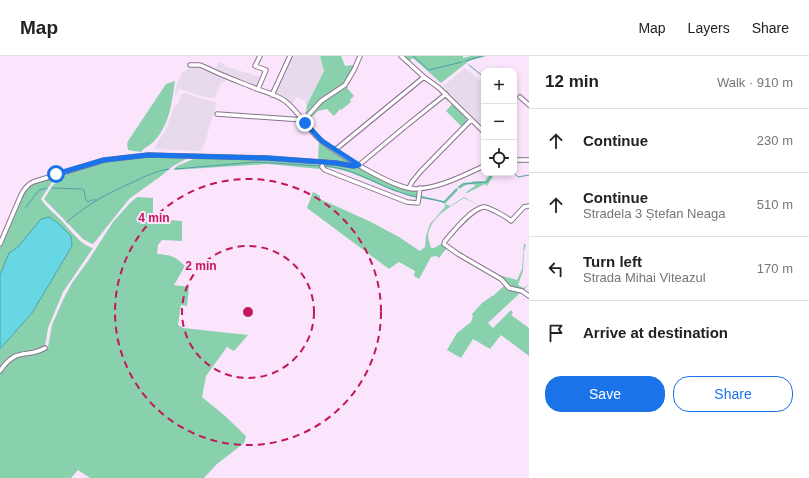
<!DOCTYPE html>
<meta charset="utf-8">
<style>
:root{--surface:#fff;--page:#f6f6f6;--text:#222;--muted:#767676;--line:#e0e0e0;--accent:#1a73e8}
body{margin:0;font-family:Helvetica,sans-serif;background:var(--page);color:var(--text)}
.controls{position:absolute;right:12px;top:12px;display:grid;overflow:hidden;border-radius:8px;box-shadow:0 2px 6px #0003}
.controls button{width:36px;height:36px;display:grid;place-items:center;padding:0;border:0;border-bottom:1px solid var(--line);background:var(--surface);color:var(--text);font:20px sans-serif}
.stop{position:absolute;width:12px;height:12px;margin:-9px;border:3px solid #1a73e8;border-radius:50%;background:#fff}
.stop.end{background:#1a73e8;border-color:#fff;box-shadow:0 1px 4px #0008}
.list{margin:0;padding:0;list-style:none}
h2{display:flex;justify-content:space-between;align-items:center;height:52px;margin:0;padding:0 16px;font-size:17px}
h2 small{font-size:13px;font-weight:400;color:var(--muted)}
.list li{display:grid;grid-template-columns:26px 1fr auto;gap:12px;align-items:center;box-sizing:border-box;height:64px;padding:0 16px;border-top:1px solid var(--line)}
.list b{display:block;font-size:15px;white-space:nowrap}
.list p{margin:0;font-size:13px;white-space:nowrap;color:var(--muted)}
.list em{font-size:13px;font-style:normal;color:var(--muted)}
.actions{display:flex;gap:8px;padding:12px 16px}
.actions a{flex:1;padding:9px 0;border:1px solid var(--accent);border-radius:16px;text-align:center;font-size:14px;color:var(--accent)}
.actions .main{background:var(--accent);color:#fff}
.icon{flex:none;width:22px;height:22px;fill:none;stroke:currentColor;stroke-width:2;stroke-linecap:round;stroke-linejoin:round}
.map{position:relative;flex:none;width:529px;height:422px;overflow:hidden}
header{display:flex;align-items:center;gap:24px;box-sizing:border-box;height:56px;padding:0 20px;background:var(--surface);border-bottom:1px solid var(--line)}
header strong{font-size:19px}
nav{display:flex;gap:22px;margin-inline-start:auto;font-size:14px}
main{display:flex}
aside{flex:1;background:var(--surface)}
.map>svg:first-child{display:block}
.industrial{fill:#e8daed}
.green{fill:#89d0ac}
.water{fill:#68d7e4;stroke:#529da9}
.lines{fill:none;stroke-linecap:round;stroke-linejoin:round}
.stream{stroke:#529da9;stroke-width:1}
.minor-casing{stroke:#89728c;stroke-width:5.5}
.minor{stroke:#fff;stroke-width:3.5}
.route{stroke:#1a73e8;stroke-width:5}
.ring{fill:none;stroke:#c2185b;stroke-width:2;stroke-dasharray:7 5}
.centre{fill:#c2185b;stroke:#fae5fd;stroke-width:2}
.ring-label{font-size:12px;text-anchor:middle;font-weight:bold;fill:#c2185b;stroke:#fae5fd;stroke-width:4;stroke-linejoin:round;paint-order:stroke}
</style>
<header>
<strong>Map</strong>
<nav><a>Map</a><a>Layers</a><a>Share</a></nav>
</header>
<main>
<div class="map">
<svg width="529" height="422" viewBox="0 0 529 422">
<rect width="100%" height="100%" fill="#fae5fd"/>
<path class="industrial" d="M291,0h29l4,15 -17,34 -2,-1v-3l-8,-4 -5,8 -8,-7 -10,-5z
M218,6l7,2 -1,2 37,11 -4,10 -42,-17z
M196,11l11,3 6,4 14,5 -3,3 -3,1 -6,15h-6l-30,-9 -5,10 3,-16 5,-10 8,-5z
M465,12l19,16v36l-2,2h-4l-36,-35z
M184,37l33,10 -15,48 -48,-2 13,-22 8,-23h3l3,-10z"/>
<path class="green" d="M320,0h21l4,10 9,-1 1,-3 1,2 -11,20 -23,15 -17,18 2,-12 17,-34z
M406,0h57v2l8,-2h16l-18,5 -28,22 -28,-25 -4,3 -4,-4z
M175,25c-3,20 -5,43 -20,59 -4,5 -10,7 -14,12l-13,-2 -1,-6 1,-3 38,-57z
M347,30l1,1 -1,1 7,8 -4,4 1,2 -10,8 -1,-1 -6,7 -7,-7 -9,2 -11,11v-3l16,-18z
M445,40l22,21 -1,6 -4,4 -16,-16 6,-7 -9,-7z
M319,85l35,23v1l-20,-4 -16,-1z
M154,100l34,2 -15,8 -12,10 -32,23 -35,44 -2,1 -9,-5 -39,-40 9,-14 17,-13 34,-11z
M196,102l86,3 39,4 -2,4 -51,-5 -95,6 4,-4z
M324,109c12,-2 24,3 36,2l42,21 13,2 3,3v5c-8,-1 -16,-5 -24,-7 -23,-9 -44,-22 -70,-24z
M65,117l-13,9 -11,17c5,8 12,13 19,20 9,9 20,26 33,29l-30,44 -15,36 -3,18 -10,4 -14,2 3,3 20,-5 4,-3 4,-22 11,-25 9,-17 16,-22 25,-39 17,-19 7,-6 16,1v21l29,2v20l-20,-1 -4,5 -1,9c14,1 18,2 28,12l-11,19 15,2 -2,19 -6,-1 -3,20 5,3 65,7 -14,16 -7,-4 -21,29 -4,21 22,18 22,21 -2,7 -27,21 -13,14h-114l-12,-8 -7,8h-71v-129l32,-36 40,-67 -47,-7 -7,8 -9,6 -9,22v-28l25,-57 7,-6z
M490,117h5l-8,13 -2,-2 -18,9h-2l11,-8c-5,-2 -12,0 -16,4l-3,-2 6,-4 8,-1 3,-1h11z
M456,132l2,2 -13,14 5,2 14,-9 16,9 -16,-8c-14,9 -34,19 -36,38 0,3 2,8 3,12h3l7,-4 6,4 -8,10 -3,-2 -5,1 -12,22 -5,-3 1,-5 -16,-9 -10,7 -82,-61 6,-16 7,4v3l49,22 30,16 21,14 5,-4 1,-11 4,-12 15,-17v-3l-7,-3 -18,-3 2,-9v7l22,5z
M524,187l2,2 -2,6 -1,20 -5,14 6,3 5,-4 -6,7 -12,-3 -9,-10 -7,-4 22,6 5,-11z
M505,229l16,7 -33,31 5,5 18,-18 2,3 -2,2 18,13v28l-28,-21 -11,14 -17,-10 -12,19 -14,-8 10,-17 14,-11 2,-6 -1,-2 10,-11 10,-7h1z"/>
<path class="water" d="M49,161l9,6 13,13 1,10 -40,67 -32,36v-74l9,-22 9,-6 23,-28z"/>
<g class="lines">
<path class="stream" d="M413,0l16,14 33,-8
M465,5l17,-5
M469,9l15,12
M436,32l6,6
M324,110c34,2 60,25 93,31
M175,113l81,-7 64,4
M514,117l4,4 11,-2
M460,131l3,-3 24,-2 6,-9
M52,132l30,1 2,1 2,10 2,2 3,-2h6
M421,141l23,5 13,-13
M26,151l13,-17 8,-2
M67,166c19,-17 41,-29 64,-39 13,-6 24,-12 38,-14"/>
<g class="minor-casing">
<path id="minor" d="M401,0l23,21 15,11 45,44
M190,9h10l7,3c16,8 33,14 50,21 9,3 20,6 28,12 13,10 21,25 32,36 17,15 77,52 98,52 25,-1 47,-13 69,-23
M258,33l8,-19 -11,-4 5,-10
M272,39l18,-39
M520,41l9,8
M217,58l87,6 17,-19 24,-16 9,-15 6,-14
M335,94l89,-73
M514,104h15
M323,106l-1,5 3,3 82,32 11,1 2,-15
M359,109l47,-39 40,-32
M409,132l3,-6 9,-11 50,-51
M529,150l-5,1 -13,14c-4,-4 -24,-15 -28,-14 -13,3 -30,25 -38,34l-1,3 14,10 43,25 8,9 13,3 7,5
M0,188l21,-49c3,-6 6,-10 12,-13l71,-22 44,-5 119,3 69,5 17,3 6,-1
M0,315c17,-25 26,-12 45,-23"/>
</g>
<use href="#minor" class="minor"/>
</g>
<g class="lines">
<path class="route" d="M56,118l48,-14 44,-5 119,3 69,5 17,3 6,-1 -37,-24 -17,-18"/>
</g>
<g class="ring">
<circle cx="248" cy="256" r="66"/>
<circle cx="248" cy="256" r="133"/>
</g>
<circle cx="248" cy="256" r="6" class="centre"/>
<g class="ring-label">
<text x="154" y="166">4 min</text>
<text x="201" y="214">2 min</text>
</g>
</svg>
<div class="controls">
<button>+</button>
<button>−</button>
<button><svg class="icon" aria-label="locate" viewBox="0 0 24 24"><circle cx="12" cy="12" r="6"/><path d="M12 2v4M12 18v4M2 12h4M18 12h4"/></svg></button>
</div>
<div class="stop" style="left:56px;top:118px"></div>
<div class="stop end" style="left:305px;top:67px"></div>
</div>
<aside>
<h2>12 min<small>Walk · 910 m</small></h2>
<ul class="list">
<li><svg class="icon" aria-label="ahead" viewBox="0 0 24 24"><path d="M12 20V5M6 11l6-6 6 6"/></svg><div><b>Continue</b></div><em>230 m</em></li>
<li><svg class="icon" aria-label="ahead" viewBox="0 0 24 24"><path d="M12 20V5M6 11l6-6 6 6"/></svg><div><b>Continue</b><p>Stradela 3 Ștefan Neaga</p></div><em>510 m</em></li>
<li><svg class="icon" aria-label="left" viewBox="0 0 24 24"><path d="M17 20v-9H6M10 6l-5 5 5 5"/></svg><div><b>Turn left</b><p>Strada Mihai Viteazul</p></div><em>170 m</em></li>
<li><svg class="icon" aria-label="arrive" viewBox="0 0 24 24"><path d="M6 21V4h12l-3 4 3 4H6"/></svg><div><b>Arrive at destination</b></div></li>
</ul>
<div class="actions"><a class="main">Save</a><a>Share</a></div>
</aside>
</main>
